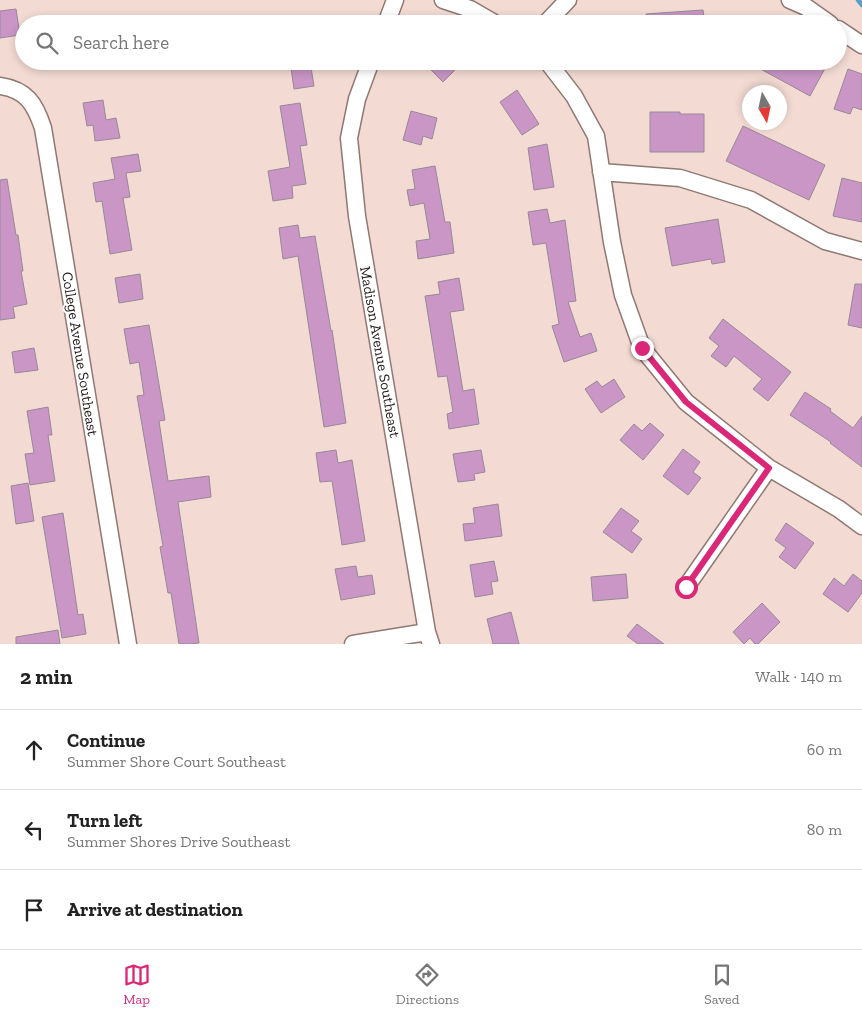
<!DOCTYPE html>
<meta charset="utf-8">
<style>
:root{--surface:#fff;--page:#f2f2f2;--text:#222;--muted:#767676;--line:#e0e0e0;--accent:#db2777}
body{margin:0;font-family:"Zilla Slab",serif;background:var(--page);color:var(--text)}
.compass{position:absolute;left:742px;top:85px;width:45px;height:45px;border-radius:50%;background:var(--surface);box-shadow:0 2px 8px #0003;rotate:171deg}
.stop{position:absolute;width:15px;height:15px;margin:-11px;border:4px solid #db2777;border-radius:50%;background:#fff}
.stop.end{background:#db2777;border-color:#fff;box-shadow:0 1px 5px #0008}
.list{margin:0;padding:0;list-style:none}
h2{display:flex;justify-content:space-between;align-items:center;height:65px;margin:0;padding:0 20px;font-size:21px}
h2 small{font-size:16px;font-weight:400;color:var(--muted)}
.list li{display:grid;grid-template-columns:32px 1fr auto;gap:15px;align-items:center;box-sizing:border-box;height:80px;padding:0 20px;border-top:1px solid var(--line)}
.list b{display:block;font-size:19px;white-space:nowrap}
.list p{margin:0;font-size:16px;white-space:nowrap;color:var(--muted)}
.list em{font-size:16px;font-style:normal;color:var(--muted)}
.icon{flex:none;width:28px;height:28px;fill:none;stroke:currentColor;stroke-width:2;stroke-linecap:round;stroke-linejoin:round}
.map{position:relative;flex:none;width:862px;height:644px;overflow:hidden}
.search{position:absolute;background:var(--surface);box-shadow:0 2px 8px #0003;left:15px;right:15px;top:15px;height:55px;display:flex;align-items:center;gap:12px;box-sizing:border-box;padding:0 18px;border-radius:28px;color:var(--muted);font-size:19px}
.sheet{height:305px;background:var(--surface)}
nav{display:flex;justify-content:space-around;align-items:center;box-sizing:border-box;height:70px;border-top:1px solid var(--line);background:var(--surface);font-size:14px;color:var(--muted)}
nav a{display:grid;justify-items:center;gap:2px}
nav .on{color:var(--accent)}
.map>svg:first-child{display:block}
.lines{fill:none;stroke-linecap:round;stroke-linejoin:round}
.stream{stroke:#599ec3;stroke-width:4.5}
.building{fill:#c996c6;stroke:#988897}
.street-casing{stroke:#8f7972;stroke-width:19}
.street{stroke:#fff;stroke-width:16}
.route{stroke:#db2777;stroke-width:6}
.labels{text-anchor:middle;stroke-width:4;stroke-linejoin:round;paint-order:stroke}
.street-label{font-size:15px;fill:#221a17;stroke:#fff}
</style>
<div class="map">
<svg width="862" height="644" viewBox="0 0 862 644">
<rect width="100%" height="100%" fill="#f3dbd3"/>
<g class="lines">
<path class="stream" d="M858,0l4,5"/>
</g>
<path class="building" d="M16,9l4,26 -20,3v-27z
M703,10l2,14h-59v-10z
M290,61h20l4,25 -20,3z
M422,61h42l-21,21z
M746,61h83l-19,35z
M848,69l14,5v36l-9,-3 -3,7 -16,-5z
M517,90l22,34 -17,11 -22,-33z
M103,100l3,20 10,-2 4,20 -25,3 -2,-16 -6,1 -4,-23z
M300,103l7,42 -7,1 6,38 -14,2 1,12 -20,3 -5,-30 22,-4 -10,-61z
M411,111l26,7 -5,21 -9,-3 -2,9 -18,-5z
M650,112h30v2h24v38h-54z
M743,126l82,39 -16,35 -83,-39z
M547,144l7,43 -20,3 -6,-42z
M138,154l3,17 -15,2 4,24 -7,1 9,52 -22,4 -8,-53 -6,1 -3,-19 22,-4 -4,-21z
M435,166l10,56h5l4,31 -36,6 -2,-18 14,-2 -6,-36 -14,3 -3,-16 8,-1 -3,-19z
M842,178l20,5v39l-29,-6z
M7,179l9,56h2l5,36h-2l6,33 -14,3 2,11 -15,2v-140z
M547,209l3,14 15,-3 11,81 -8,1 12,35 11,-4 6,18 -33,11 -12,-36 7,-2 -13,-81 -13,2 -5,-33z
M718,219l7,43 -13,2 -1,-5 -39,7 -7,-38z
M298,225l2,13 15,-2 16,95 1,-1 14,93 -22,4 -26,-171 -15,3 -4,-31z
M140,274l3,25 -24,4 -4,-25z
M459,278l5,32 -14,2 13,79 11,-2 5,35 -30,5 -2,-15 6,-2 -6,-36 -9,1 -13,-81 15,-2 -2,-12z
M855,284h7v44l-14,-3z
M723,319l68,53 -23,29 -15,-12 9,-10 -28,-23 -8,11 -15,-11 8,-10 -10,-8z
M149,325l16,95 -6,1 9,60 41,-5 2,21 -33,5 21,141 -9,1h-11l-8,-51h-3l-8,-46 3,-1 -26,-150 7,-1 -5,-33 -9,2 -6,-35z
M34,348l4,22 -23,3 -3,-21z
M614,379l11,18 -24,16 -16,-24 12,-8 5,6z
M805,392l26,17 -1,2 23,17 9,-12v51l-32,-24 1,-1 -41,-27z
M48,407l4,28h-4l7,46 -25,4 -5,-31 9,-1 -7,-42z
M650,423l14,12 -21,25 -23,-20 14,-16 8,7z
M683,449l17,13 -7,10 8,6 -13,17 -25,-19z
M336,450l2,13 14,-3 13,81 -23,4 -10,-64 -12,1 -4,-29z
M481,450l4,22 -11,2 1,6 -17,2 -5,-28z
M28,483l6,38 -18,3 -5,-38z
M498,504l4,32 -37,5 -2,-17 12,-1 -2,-15z
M621,508l18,13 -8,10 11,8 -10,14 -29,-21z
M63,513l15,102 5,-1 3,20 -24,4 -20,-121z
M786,523l28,20 -19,26 -16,-12 7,-9 -11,-8z
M494,561l4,20 -7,1 2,12 -18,3 -5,-32z
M356,566l2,11 14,-2 3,19 -34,6 -6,-31z
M626,574l2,24 -35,3 -2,-24z
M853,574l9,7v12l-14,19 -25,-18 11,-16 10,8z
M762,603l18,19 -22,22h-3l-5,-6 -6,6 -11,-12z
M511,612l8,32h-26l-6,-25z
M637,624l27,20h-26l-11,-8z
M58,630l2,14h-44v-7z"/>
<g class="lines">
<g class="street-casing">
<path id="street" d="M443,0l27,9 26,15
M790,0l16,7 24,17
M386,24l9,-24
M545,24l23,-24
M838,29l24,16
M371,61l-14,38 -8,39 8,78 70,416 4,12
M547,61l27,35 22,40 16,106 11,53 19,53 44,54 83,66 70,41 23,17
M0,86c27,4 35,18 43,42l85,516
M601,172l79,6 71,22 74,41 37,10
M686,587l83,-119
M353,644l74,-12"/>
</g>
<use href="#street" class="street"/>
</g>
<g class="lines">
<path class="route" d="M642,348l44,54 83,66 -83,119"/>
</g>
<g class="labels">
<g class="street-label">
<text transform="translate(380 352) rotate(80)" y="5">Madison Avenue Southeast</text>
<text transform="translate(80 354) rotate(81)" y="5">College Avenue Southeast</text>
</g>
</g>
</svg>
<svg class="compass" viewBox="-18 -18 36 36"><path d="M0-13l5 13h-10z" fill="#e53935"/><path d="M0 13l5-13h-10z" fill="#767676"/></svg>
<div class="stop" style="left:686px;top:587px"></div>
<div class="stop end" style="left:642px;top:348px"></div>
<div class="search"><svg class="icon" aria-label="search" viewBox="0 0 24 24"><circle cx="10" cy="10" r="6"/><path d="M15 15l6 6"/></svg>Search here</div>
</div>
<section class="sheet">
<h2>2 min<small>Walk · 140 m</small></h2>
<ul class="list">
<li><svg class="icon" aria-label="ahead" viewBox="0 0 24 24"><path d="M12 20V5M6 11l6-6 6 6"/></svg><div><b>Continue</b><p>Summer Shore Court Southeast</p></div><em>60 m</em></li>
<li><svg class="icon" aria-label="left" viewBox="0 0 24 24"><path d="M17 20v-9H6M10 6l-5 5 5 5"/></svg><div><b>Turn left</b><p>Summer Shores Drive Southeast</p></div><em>80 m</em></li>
<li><svg class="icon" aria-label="arrive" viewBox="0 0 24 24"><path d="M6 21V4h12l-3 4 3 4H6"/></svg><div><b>Arrive at destination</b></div></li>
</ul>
</section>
<nav>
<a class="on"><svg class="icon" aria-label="map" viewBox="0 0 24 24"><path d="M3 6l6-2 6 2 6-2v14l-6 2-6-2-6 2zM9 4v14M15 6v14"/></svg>Map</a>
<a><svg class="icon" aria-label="directions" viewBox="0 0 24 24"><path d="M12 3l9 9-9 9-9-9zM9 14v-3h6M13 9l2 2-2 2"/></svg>Directions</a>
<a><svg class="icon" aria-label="saved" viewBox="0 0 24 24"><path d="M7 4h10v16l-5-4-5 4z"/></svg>Saved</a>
</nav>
